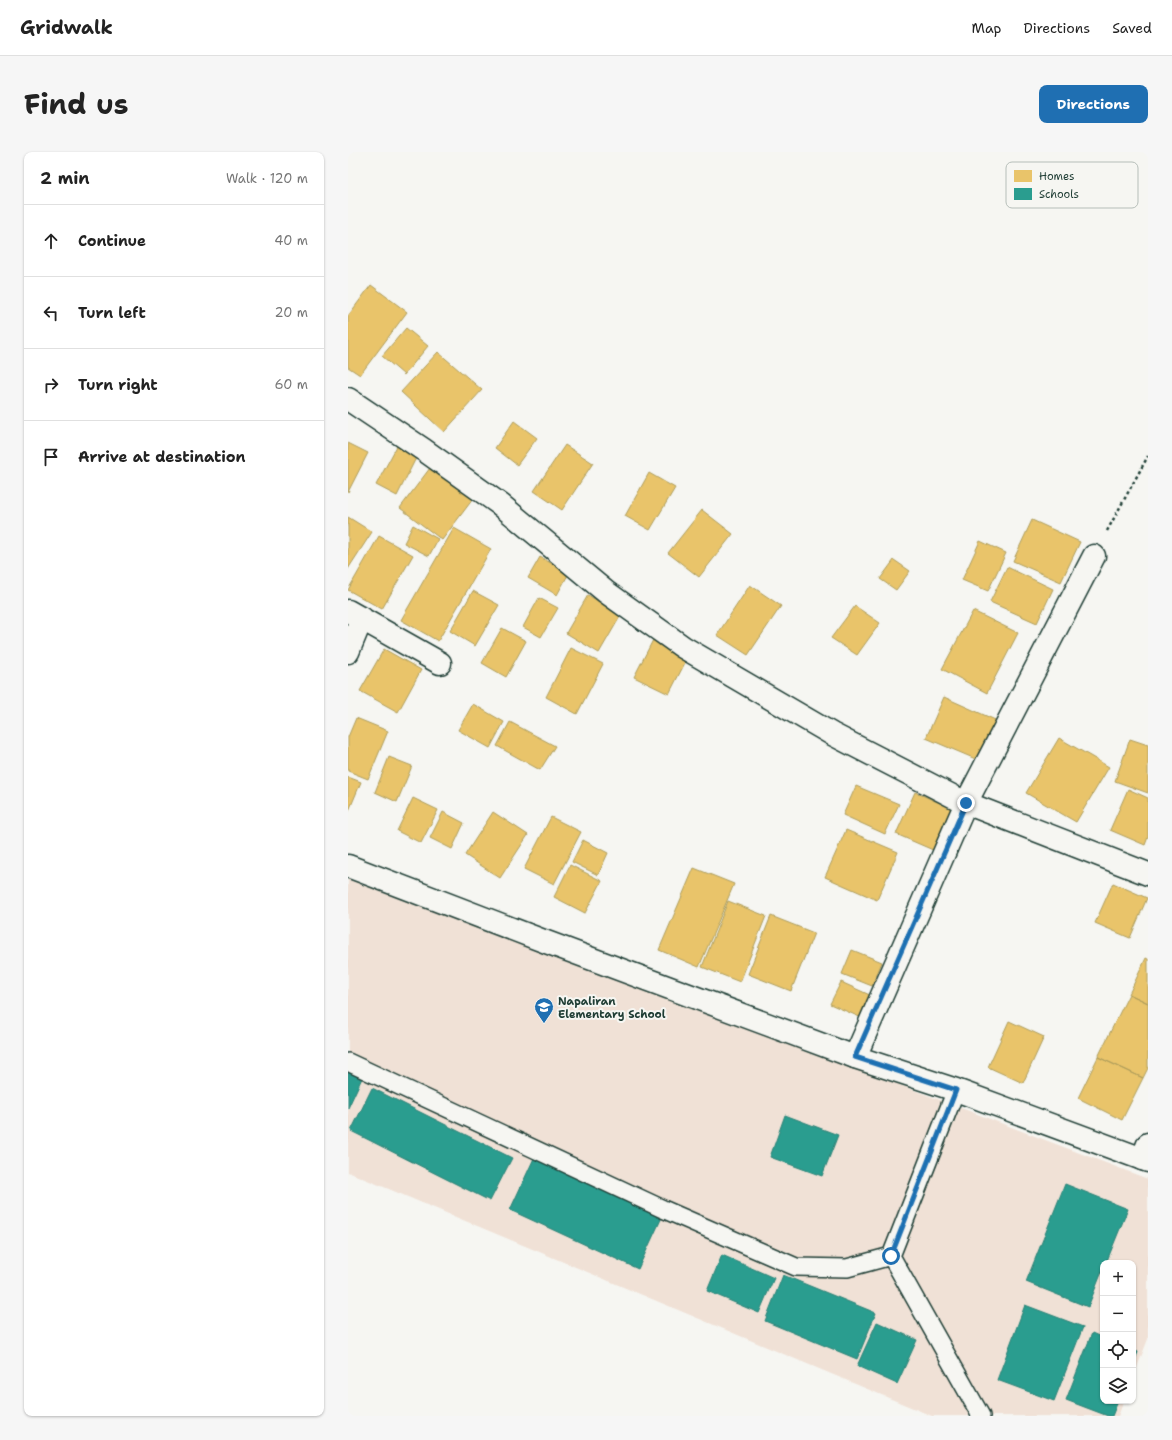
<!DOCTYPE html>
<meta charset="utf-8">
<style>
:root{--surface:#fff;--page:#f6f6f6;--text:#222;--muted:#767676;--line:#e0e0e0;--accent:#1f6fb2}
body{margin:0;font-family:"Shantell Sans",sans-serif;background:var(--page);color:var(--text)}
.controls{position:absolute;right:12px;bottom:12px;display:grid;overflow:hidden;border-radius:8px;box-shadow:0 1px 3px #0004}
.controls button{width:36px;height:36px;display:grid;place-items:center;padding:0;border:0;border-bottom:1px solid var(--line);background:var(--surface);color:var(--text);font:20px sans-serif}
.stop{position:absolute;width:12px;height:12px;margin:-9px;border:3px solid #1f6fb2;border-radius:50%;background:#fff}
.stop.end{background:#1f6fb2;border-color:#fff;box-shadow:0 1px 4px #0008}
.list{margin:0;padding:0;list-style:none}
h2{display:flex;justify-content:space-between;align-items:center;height:52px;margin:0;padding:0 16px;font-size:17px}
h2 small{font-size:13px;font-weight:400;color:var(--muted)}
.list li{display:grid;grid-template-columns:26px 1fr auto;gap:12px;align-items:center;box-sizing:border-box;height:72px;padding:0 16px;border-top:1px solid var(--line)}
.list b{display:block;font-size:15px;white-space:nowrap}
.list em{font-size:13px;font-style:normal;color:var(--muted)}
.icon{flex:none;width:22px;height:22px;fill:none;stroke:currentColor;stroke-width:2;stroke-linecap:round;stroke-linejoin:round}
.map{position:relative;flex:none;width:800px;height:1264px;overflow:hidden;border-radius:8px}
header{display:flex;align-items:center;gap:24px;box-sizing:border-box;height:56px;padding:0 20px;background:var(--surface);border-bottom:1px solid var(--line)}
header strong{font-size:19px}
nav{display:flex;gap:22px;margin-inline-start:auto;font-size:14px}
.intro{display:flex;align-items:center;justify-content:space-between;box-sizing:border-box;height:96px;padding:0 24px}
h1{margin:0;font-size:28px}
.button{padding:10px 18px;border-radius:8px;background:var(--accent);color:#fff;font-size:14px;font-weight:700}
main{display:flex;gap:24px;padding:0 24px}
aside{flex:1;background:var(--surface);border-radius:8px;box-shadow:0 1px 3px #0004}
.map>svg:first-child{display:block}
.built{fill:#f0e1d6}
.homes{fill:#e9c46a;stroke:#ac9c5a}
.schools{fill:#2a9d8f;stroke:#278074}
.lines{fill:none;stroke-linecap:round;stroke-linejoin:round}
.lane-casing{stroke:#1f3d34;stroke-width:20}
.street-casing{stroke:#1f3d34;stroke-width:25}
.secondary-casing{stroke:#1f3d34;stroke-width:25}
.path{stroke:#1f3d34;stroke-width:2.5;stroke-dasharray:3 3;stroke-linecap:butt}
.lane{stroke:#f6f6f2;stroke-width:17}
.street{stroke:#f6f6f2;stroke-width:22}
.secondary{stroke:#f6f6f2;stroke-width:22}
.route{stroke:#1f6fb2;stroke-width:5}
.labels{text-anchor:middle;stroke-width:4;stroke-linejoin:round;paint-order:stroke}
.poi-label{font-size:11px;font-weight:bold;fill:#1f3d34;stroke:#f6f6f2;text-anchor:start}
.key{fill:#f6f6f2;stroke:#b6beb9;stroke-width:1}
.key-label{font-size:11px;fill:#1f3d34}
</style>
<header>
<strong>Gridwalk</strong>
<nav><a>Map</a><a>Directions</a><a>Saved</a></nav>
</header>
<div class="intro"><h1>Find us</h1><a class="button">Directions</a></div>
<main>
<aside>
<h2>2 min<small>Walk · 120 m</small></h2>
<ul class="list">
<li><svg class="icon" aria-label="ahead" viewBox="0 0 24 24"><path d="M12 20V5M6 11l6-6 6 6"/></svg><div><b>Continue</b></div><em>40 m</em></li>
<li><svg class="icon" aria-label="left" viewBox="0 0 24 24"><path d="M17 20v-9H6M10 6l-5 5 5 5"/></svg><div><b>Turn left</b></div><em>20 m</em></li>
<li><svg class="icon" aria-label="right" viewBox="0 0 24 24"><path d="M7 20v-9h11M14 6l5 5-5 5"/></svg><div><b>Turn right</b></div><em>60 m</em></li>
<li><svg class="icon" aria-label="arrive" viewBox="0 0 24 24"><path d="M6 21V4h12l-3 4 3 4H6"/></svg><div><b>Arrive at destination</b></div></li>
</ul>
</aside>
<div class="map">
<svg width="800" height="1264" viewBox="0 0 800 1264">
<rect width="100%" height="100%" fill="#f6f6f2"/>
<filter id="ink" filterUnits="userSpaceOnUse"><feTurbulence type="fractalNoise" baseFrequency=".025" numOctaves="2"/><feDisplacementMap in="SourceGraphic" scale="8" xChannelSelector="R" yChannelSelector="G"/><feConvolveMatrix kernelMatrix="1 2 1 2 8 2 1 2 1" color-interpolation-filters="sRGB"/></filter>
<g filter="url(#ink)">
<path class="built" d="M0,723l800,304v160l-15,39v-115h-30v138h21l-6,15h-186l-584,-244z"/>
<path class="homes" d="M23,133l36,27 -47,63 -12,-8v-51z
M58,176l22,18 -24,29 -22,-19z
M90,200l44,38 -38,42 -43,-40z
M166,269l23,17 -20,27 -22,-17z
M0,291l20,10 -20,39z
M217,293l28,18 -31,47 -28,-19z
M49,294l20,10 -20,40 -21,-11z
M88,308l43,31 -37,49 -42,-32z
M301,321l26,15 -25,42 -25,-14z
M354,358l31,24 -34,43 -31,-24z
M0,365l24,15 -24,37z
M684,368l48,22 -19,40 -48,-21z
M65,373l25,14 -9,17 -25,-13z
M106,376l37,21 -53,92 -37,-21z
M31,384l34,19 -31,54 -34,-19z
M632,389l26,12 -18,38 -26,-11z
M192,405l29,16 -12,22 -29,-17z
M546,408l16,11 -14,19 -16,-11z
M659,415l46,22 -16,34 -47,-21z
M402,433l31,21 -33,49 -31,-20z
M125,439l26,14 -24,41 -25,-15z
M240,443l33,20 -22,38 -33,-20z
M191,446l19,10 -17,29 -18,-10z
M507,454l25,17 -23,32 -26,-17z
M625,459l45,22 -31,60 -45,-24z
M154,476l24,13 -20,36 -24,-14z
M306,486l35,17 -20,39 -35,-17z
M223,496l32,16 -26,50 -31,-17z
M36,497l37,21 -23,42 -38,-21z
M596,545l58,26 -17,40 -59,-25z
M125,552l31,18 -14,26 -32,-18z
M8,566l32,13 -20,48 -20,-8v-34z
M162,570l45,24 -15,24 -43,-24z
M711,586l50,29 -33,55 -50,-29z
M782,587l18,6v48l-33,-12z
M41,605l23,9 -15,36 -22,-10z
M0,625l13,5 -13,31z
M508,634l43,18 -14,30 -42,-19z
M780,637l20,9v39l-3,8 -35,-15z
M567,640l36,16 -18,42 -37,-16z
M65,646l25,12 -17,33 -24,-12z
M95,660l21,11 -12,26 -22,-11z
M145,660l35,23 -28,43 -35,-23z
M203,665l30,15 -27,52 -30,-15z
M498,678l52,22 -21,48 -52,-23z
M235,688l25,13 -10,22 -26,-13z
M222,713l32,16 -17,32 -31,-16z
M346,716l40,16 -35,83 -40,-17z
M765,731l34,15 -17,40 -35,-15z
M380,749l38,15 -26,66 -38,-15z
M423,764l43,17 -23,58 -43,-17z
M504,798l30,12 -10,24 -30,-12z
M798,806l2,1v44l-19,-9z
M493,830l31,14 -10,22 -32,-14z
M781,842l19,9v65l-5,10 -45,-21z
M661,869l35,16 -21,46 -35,-16z
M750,905l45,21 -21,42 -44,-22z"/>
<path class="schools" d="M0,920l14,6 -14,30z
M24,936l140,70 -22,43 -139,-70z
M437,963l53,20 -16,41 -52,-19z
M187,1004l128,59 -25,54 -128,-59z
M717,1032l63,25 -22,54h-3v6l-15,38 -62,-25z
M374,1103l52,23 -15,35 -52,-22z
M435,1123l93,38 -19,46 -92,-38z
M677,1153l58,22 -29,74 -57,-21z
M529,1170l40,18 -20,44 -40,-18z
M744,1181l11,5v63h15l-6,15h-4l-42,-16z
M785,1198l5,2 -5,12z"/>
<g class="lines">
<g class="lane-casing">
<path id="lane" d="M0,910l315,147 133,58 51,1 44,-12 65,-166
M543,1104l90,160"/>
</g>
<g class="street-casing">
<path id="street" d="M0,247l76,51 77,55 105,87 77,55 149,87 134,69 182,71
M0,459l92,52
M0,500l14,-34
M507,905l111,-254 128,-247
M794,1007l6,-15"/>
</g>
<g class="secondary-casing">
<path id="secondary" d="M0,714l193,74 314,117 101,33 192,71"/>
</g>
<path class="path" d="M759,379l41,-75"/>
<use href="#lane" class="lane"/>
<use href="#street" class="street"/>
<use href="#secondary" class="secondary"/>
</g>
</g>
<g class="lines" filter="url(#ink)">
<path class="route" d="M543,1104l65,-166 -101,-33 111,-254"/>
</g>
<defs>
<g id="school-pin" transform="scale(1)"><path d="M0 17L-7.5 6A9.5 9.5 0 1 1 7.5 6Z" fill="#1f6fb2" stroke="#f6f6f2"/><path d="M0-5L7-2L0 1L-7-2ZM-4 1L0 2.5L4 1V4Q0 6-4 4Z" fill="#fff"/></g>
</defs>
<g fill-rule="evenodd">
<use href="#school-pin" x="196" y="855"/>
</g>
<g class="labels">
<g class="poi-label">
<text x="210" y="853">Napaliran<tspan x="210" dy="13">Elementary School</tspan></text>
</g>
</g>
<rect x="658" y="10" width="132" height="46" rx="6" class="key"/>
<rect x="666" y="18" width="18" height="12" fill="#e9c46a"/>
<rect x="666" y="36" width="18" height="12" fill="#2a9d8f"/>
<g class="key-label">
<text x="691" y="28">Homes</text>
<text x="691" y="46">Schools</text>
</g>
</svg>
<div class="controls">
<button>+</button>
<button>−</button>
<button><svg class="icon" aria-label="locate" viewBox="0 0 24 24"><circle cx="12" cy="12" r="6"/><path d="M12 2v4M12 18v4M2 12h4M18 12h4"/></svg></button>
<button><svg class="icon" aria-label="layers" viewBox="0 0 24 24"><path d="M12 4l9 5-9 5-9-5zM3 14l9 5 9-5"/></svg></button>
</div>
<div class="stop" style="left:543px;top:1104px"></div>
<div class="stop end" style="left:618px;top:651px"></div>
</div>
</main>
